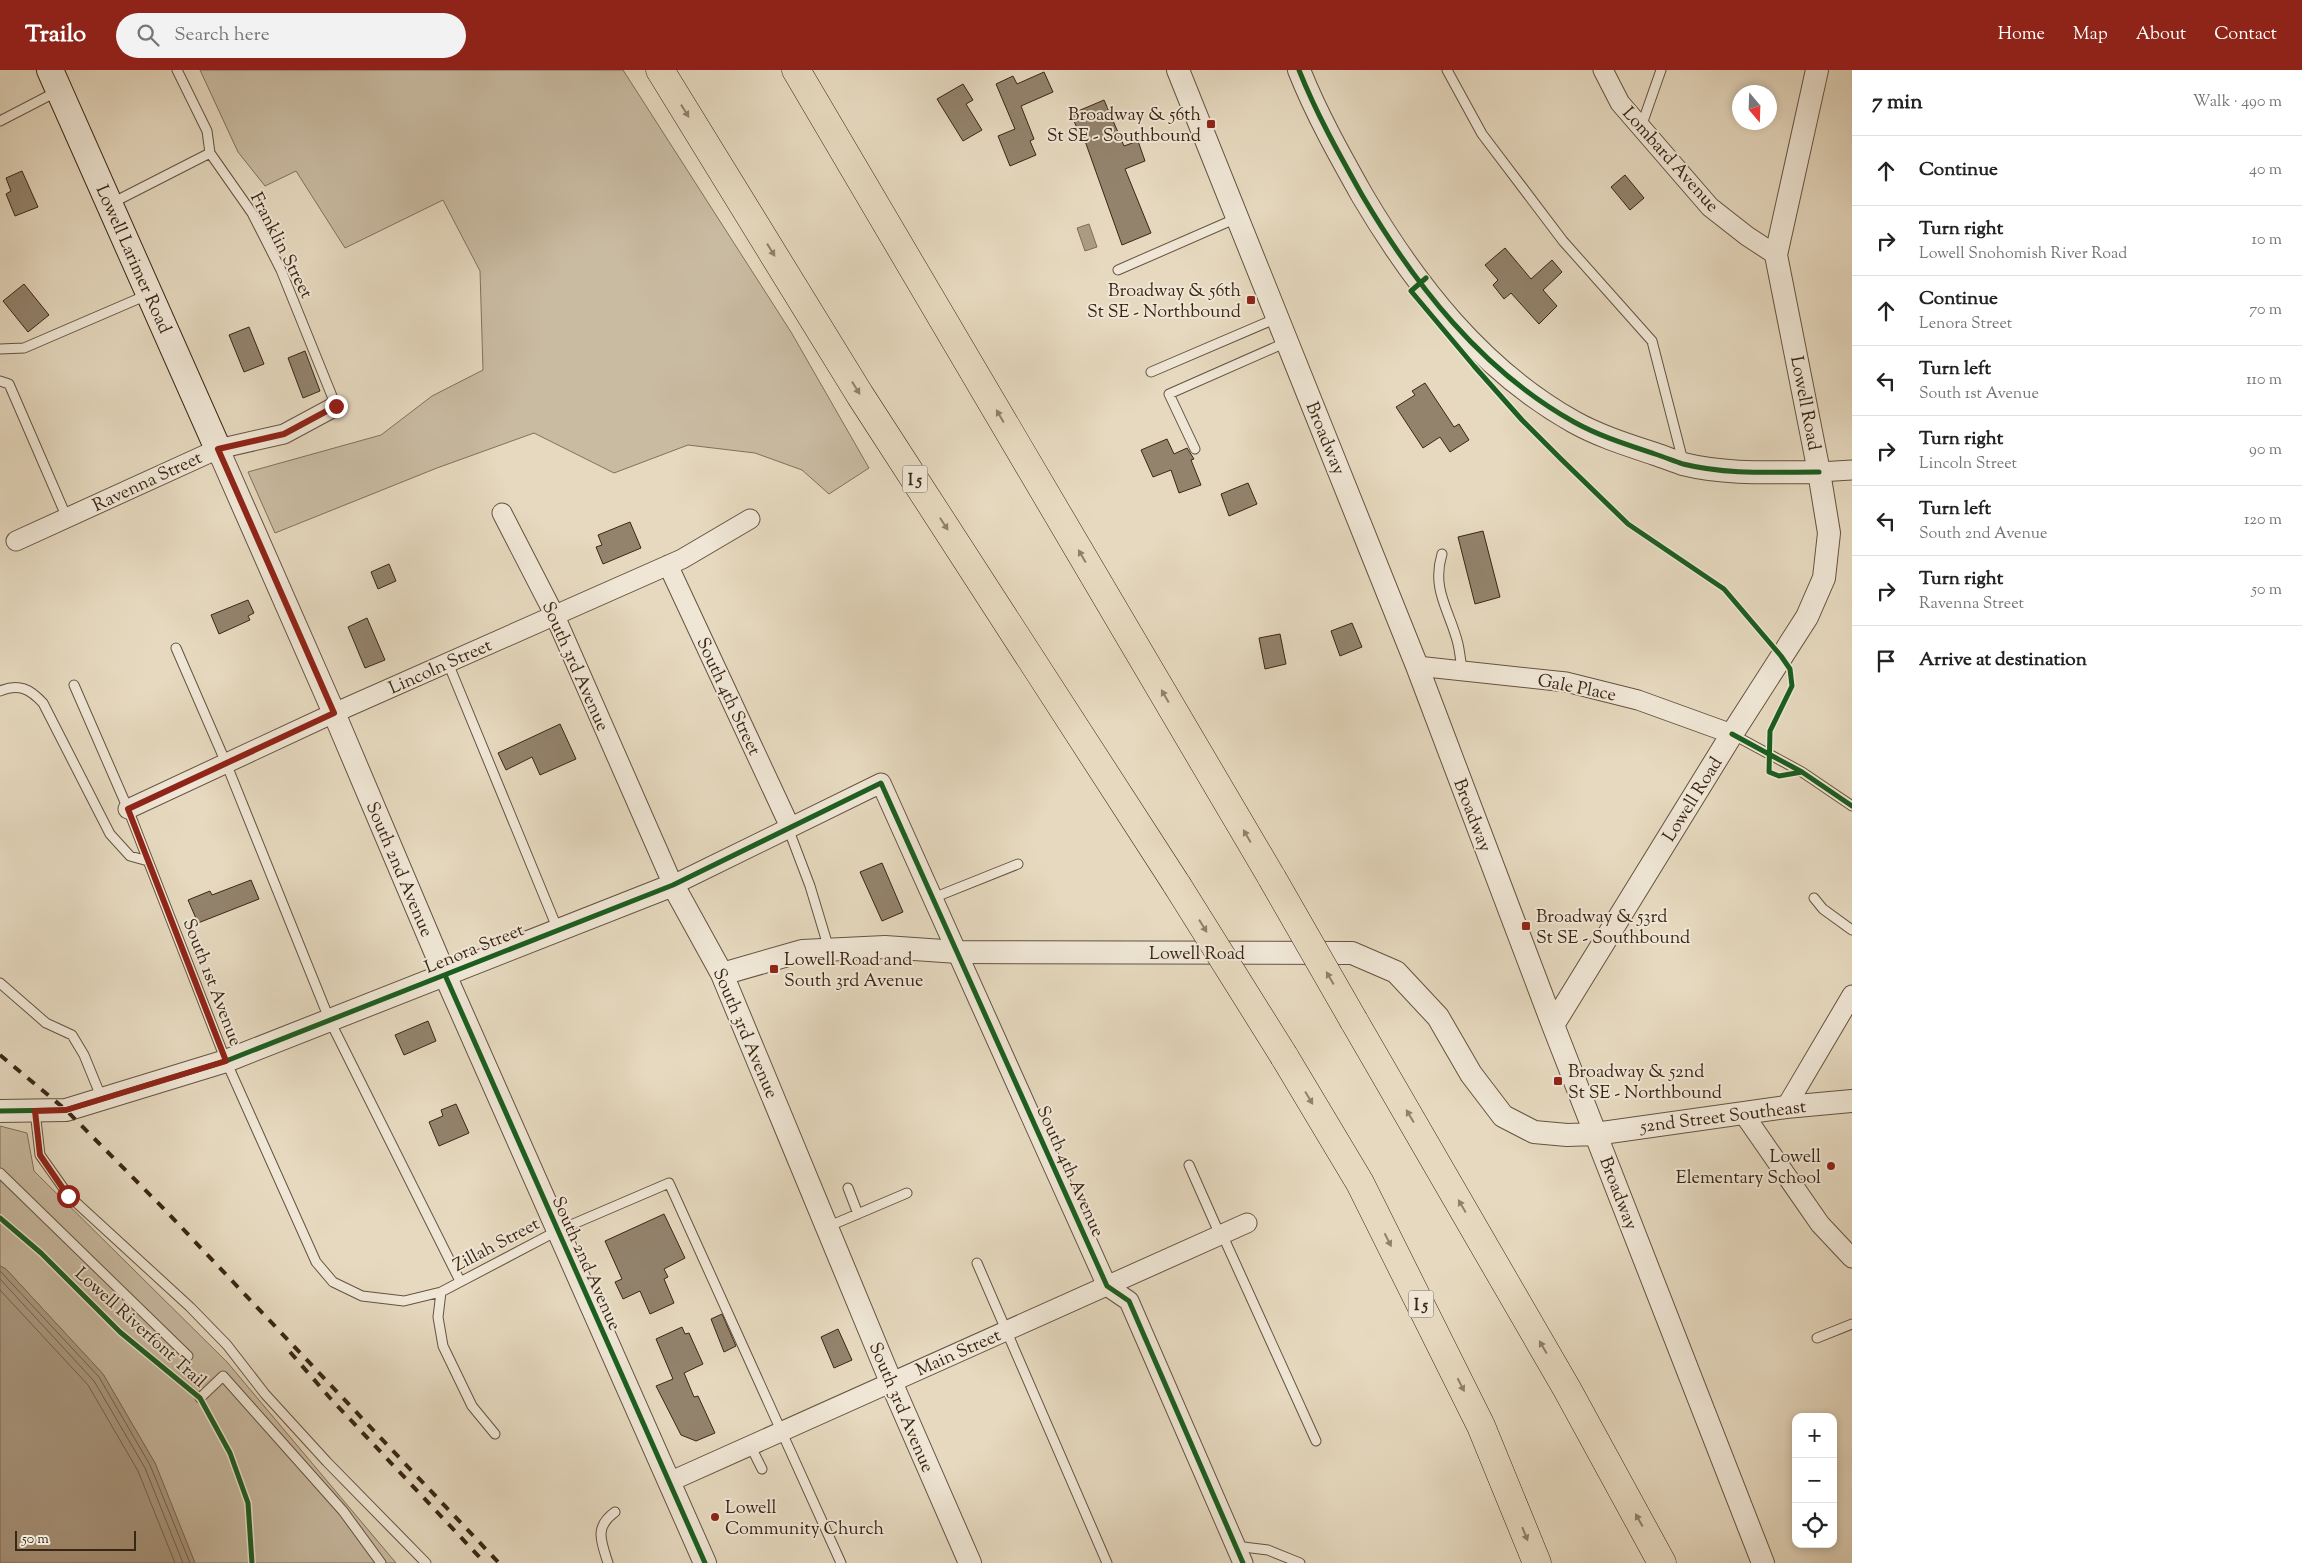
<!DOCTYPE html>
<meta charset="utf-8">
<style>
:root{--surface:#fff;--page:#f2f2f2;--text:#222;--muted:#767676;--line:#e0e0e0;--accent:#8f2418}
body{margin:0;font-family:"Sorts Mill Goudy",serif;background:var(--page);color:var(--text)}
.controls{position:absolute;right:15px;bottom:15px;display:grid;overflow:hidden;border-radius:10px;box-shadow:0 2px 8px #0003}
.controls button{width:45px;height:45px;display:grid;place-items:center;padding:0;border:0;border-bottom:1px solid var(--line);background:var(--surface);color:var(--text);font:25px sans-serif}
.compass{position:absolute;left:1732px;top:15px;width:45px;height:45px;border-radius:50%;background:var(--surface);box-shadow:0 2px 8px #0003;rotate:161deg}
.scale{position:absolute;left:15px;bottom:12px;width:121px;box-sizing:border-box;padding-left:5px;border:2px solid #3a2615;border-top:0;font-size:14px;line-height:18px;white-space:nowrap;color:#3a2615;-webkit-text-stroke:4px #efe6d5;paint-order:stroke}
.stop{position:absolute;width:15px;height:15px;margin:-11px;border:4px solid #8f2418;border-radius:50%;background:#fff}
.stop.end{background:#8f2418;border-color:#fff;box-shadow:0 1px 5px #0008}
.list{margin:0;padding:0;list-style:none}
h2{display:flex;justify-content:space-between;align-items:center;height:65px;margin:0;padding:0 20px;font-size:21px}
h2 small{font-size:16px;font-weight:400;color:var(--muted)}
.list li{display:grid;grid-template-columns:32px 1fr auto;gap:15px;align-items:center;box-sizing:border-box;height:70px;padding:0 20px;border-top:1px solid var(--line)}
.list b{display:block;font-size:19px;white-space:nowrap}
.list p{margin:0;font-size:16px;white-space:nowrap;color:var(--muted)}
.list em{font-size:16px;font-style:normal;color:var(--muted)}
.icon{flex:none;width:28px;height:28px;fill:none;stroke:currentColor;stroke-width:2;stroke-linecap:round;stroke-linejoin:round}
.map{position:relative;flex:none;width:1852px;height:1493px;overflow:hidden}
header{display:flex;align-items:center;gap:30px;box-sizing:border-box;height:70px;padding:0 25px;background:var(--accent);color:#fff}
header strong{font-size:24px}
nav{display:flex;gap:28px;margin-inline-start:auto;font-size:18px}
.search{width:350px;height:45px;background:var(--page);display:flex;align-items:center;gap:12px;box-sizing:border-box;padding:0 18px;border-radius:28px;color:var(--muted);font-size:19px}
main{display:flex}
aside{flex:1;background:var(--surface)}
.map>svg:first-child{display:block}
.green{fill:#c9bba2;stroke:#82705c}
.water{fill:#ac9c85;stroke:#7e6d58}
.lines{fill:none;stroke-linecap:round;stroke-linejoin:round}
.shore{stroke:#73614d;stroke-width:1}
.building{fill:#93836d;stroke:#3a2615}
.service-casing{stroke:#655340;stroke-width:11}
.minor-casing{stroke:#655340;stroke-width:21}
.tertiary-casing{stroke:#655340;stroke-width:24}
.secondary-casing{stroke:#3a2615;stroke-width:28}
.motorway-casing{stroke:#3a2615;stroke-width:29}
.service{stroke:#efe6d5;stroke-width:9}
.minor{stroke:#efe6d5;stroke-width:19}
.tertiary{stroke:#efe6d5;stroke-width:22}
.secondary{stroke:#efe6d5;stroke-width:26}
.motorway{stroke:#e6d9bf;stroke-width:28}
.rail{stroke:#3a2615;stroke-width:4;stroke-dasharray:9 9;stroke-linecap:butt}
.motorway-bridge-casing{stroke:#3a2615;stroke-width:29;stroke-linecap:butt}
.motorway-bridge{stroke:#e6d9bf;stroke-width:28}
.cycleway-casing{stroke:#efe6d5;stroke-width:8}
.cycleway{stroke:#1b5e20;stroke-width:5}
.oneway{fill:#90806a}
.route{stroke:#8f2418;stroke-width:6}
.poi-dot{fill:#8f2418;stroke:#efe6d5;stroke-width:2}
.labels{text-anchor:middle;stroke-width:4;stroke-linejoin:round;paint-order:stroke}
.shield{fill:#efe6d5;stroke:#70604f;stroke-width:1}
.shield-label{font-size:16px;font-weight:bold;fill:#3a2615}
.poi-label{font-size:18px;fill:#3a2615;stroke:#efe6d5;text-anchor:start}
.street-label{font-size:18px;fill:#3a2615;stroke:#efe6d5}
</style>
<header>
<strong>Trailo</strong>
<div class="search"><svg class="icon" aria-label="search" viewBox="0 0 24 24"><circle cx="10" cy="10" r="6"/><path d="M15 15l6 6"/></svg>Search here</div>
<nav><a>Home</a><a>Map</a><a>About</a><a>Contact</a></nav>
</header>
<main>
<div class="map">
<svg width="1852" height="1493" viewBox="0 0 1852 1493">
<rect width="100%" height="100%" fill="#e6d9bf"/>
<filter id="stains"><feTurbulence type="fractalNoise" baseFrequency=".004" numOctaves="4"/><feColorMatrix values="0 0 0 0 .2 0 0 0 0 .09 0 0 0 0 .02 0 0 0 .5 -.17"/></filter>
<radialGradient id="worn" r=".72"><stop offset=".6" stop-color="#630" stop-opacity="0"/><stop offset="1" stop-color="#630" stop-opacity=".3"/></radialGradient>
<path class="green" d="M200,0h423l168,262 78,136 -40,26 -27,-24 -47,-17 -67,-8 -74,28 -80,-40 -97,35 -162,65 -27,-61 133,-37 51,-39 51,-26 -3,-99 -37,-71 -98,48 -49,-77 -31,15 -27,-34z
M0,1056l27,7 7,38 193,191 169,201h-201l-40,-100 -52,-89 -97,-105 -6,-3z"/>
<path class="water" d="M1089,154l8,23 -12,4 -8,-23z
M0,1196l6,3 97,105 52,89 40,100h-195z"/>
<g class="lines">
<path class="shore" d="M0,1201l99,106 51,88 40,98
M0,1209l94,102 51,87 38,95
M0,1220l88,95 50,86 37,92"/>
</g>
<path class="building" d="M1044,2l9,20 -32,14 13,33 -4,2 6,14 -26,11 -12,-30 17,-7 -19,-45 17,-8 4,8z
M963,14l10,16 -7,4 16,26 -19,11 -26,-42z
M1104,30l20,46 14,-5 7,20 -20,8 26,64 -29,12 -37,-104 -2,1 -12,-28z
M22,101l16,36 -23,9 -9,-22 5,-3 -5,-13z
M1625,105l19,23 -14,12 -19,-23z
M1505,178l26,31 21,-19 10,12 -19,18 14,16 -18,18 -28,-31 -7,6 -11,-14 5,-5 -13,-15z
M24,214l25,31 -21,17 -25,-31z
M249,257l15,37 -20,8 -15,-37z
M305,281l15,40 -17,7 -15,-40z
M1425,313l29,44 5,-3 10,16 -19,12 -10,-15 -17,11 -27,-41 19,-12 -3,-4z
M1167,369l7,15 13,-6 7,11 -3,1 10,25 -22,8 -8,-23 -18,7 -12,-27z
M1248,413l9,21 -28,12 -8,-22z
M630,452l11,26 -38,16 -7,-17 6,-2 -4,-10z
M1483,461l17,66 -25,7 -17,-67z
M389,494l7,17 -18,8 -7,-17z
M248,530l6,13 -6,3 2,4 -31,14 -8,-19z
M367,548l18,42 -20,8 -17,-41z
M1352,553l10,24 -22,9 -9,-25z
M1280,564l6,30 -21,5 -6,-31z
M560,654l16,35 -36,16 -8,-18 -26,13 -8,-17z
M882,793l21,49 -21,9 -22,-49z
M251,810l8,19 -61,24 -10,-23 22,-9 2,4z
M428,951l8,20 -32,14 -9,-20z
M456,1034l13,29 -30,13 -10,-24 14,-6 -2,-6z
M664,1144l21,44 -21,11 4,8 -4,2 10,24 -24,11 -10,-23 -17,8 -8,-17 7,-3 -17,-38z
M722,1244l14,32 -12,6 -13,-33z
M682,1257l3,7 4,-1 14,31 -19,9 10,24 4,-1 17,37 -19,8 -15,-6 -25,-49 17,-7 -17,-40z
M838,1259l14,31 -18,8 -13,-31z"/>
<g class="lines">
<g class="service-casing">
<path id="service" d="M177,0l30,61 3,22
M1447,0l35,64 81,107 89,100 31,120
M0,51l56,-29
M1641,57l20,-57
M112,133l98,-50 42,60 29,57 55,136
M1118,200l119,-52
M0,279l24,-1 123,-53
M1151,302l126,-54
M0,311l9,3 58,134
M1195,379l-26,-55 118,-52
M1442,484c-11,36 8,57 16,90 2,9 3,18 4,27
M176,578l50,115 104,258 130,260
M448,593l110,267
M74,615l54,124 98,252 90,201 17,20 29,14 42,5 37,-9 116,-61 112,-48 172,380
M0,621c19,-8 30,-2 43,12l67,131 20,22 18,5
M1732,664l70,38 50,34
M788,758l22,58 19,63
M933,828l85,-34
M1814,828l9,11 29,21
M0,913l46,40 26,12 12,20 18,44
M35,1041l5,44 29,41 121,111 37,38 38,49 62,68 99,101
M1189,1095l31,70
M0,1103l188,183
M848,1118l10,26
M827,1157l80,-34
M1222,1164l94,207
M977,1193l130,300
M441,1222l-3,25 5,29 29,60 23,28
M1817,1268l35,-14
M200,1328l23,-22 120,135 38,52
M750,1375l12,24
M1235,1476l33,4 32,13
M608,1493c-7,-22 -14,-36 7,-51"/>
</g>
<g class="minor-casing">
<path id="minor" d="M1603,0l17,33 90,104 37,29 29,19
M1819,402l33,-2
M502,443l53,103 118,269 208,-102 226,503 22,15 114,262
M16,471l202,-92 66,-15 52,-28
M668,495l122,262
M1417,596l149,16 72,18 94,34
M128,739l206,-96 348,-154 68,-40
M1786,1037l66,-112
M1743,1043l77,111 32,34
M669,1412l578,-259"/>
</g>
<g class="tertiary-casing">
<path id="tertiary" d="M1178,0l239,596 136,359 210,538
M1299,0c17,43 40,84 63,125 53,90 119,175 212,227 25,14 54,23 81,32 9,3 19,7 28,10 44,11 91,8 136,8
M218,379l116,264 111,262 260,588
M722,904l80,-23 83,-4 73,5 394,1 44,19 42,45 33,57 32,42 31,16 33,3 28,-1 191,-27 66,-6
M1553,955l179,-291 75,-117 17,-39 5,-45 -10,-61 -43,-217 41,-185
M0,1041l66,-1 160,-49 447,-176 49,89 169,408 79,181"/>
</g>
<g class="secondary-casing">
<path id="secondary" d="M50,0l168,379"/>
</g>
<g class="motorway-casing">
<path id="motorway" d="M660,0l200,325 317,490
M796,0l476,808
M1354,951l213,368 95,174
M1284,986l76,127 121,243 56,137"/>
</g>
<use href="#service" class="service"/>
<use href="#minor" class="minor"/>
<use href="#tertiary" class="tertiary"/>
<use href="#secondary" class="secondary"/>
<use href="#motorway" class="motorway"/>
<path class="rail" d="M0,985l66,55 99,100 334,353
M290,1282l40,46 155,165"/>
<g class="motorway-bridge-casing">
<path id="motorway-bridge" d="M1272,808l82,143
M1177,815l107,171"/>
</g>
<use href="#motorway-bridge" class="motorway-bridge"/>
<g class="cycleway-casing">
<path id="cycleway" d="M1299,0c17,43 40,84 63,125 53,90 119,175 212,227 25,14 54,23 81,32 9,3 19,7 28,10 44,11 91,8 136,8
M1426,208l-15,13 63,75 48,54 39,39 67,65 96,65 57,67 9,13 2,17 -22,45 -1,41 10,4 23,-4
M1732,664l70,38 50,34
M445,905l260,588
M0,1041l66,-1 160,-49 447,-176 208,-102 226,503 22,15 114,262
M0,1148l41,35 79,79 80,66 30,55 18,50 4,60"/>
</g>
<use href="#cycleway" class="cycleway"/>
</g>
<defs><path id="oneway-solid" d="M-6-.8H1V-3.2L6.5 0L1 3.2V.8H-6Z" transform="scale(1.25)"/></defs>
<g class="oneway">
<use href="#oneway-solid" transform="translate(685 41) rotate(58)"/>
<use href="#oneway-solid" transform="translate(771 180) rotate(58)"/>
<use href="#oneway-solid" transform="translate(856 318) rotate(58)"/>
<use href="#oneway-solid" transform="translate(1000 346) rotate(-120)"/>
<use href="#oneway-solid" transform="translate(944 454) rotate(57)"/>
<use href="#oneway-solid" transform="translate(1082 486) rotate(-120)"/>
<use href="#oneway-solid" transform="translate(1165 626) rotate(-120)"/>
<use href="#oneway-solid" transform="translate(1247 766) rotate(-120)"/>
<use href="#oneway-solid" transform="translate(1203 856) rotate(58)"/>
<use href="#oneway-solid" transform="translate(1330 908) rotate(-120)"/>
<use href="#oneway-solid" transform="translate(1309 1028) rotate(59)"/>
<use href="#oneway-solid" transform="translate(1410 1046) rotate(-121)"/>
<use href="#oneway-solid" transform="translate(1462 1136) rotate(-120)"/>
<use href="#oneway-solid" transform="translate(1388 1170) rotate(63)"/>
<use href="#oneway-solid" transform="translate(1543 1277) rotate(-120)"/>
<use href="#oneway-solid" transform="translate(1461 1315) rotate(63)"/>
<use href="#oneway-solid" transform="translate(1639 1450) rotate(-119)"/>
<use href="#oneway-solid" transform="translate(1525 1464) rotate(68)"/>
</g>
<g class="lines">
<path class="route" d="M68,1126l-28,-41 -5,-44 31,-1 160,-49 -98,-252 206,-96 -116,-264 66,-15 52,-28"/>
</g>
<g class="poi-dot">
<rect x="1206" y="49" width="10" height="10" rx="2.5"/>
<rect x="1246" y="225" width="10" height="10" rx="2.5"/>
<rect x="1521" y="851" width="10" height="10" rx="2.5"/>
<rect x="769" y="894" width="10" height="10" rx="2.5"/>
<rect x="1553" y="1006" width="10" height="10" rx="2.5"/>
<circle cx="1831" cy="1096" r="5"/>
<circle cx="715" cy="1447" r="5"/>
</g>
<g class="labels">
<g class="shield">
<rect x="902.5" y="395.5" width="25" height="27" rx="4"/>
<rect x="1408.5" y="1220.5" width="25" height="27" rx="4"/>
</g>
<g class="shield-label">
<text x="915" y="415">I 5</text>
<text x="1421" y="1240">I 5</text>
</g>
<g class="poi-label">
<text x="1201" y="50" text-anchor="end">Broadway &amp; 56th<tspan x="1201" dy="21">St SE - Southbound</tspan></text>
<text x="1241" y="226" text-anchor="end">Broadway &amp; 56th<tspan x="1241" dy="21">St SE - Northbound</tspan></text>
<text x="1536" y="852">Broadway &amp; 53rd<tspan x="1536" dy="21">St SE - Southbound</tspan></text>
<text x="784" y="895">Lowell Road and<tspan x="784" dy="21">South 3rd Avenue</tspan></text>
<text x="1568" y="1007">Broadway &amp; 52nd<tspan x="1568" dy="21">St SE - Northbound</tspan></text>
<text x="1821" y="1092" text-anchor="end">Lowell<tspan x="1821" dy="21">Elementary School</tspan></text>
<text x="725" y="1443">Lowell<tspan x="725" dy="21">Community Church</tspan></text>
</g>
<g class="street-label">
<text transform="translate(1671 89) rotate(48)" y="6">Lombard Avenue</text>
<text transform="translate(282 175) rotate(63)" y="6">Franklin Street</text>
<text transform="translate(134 189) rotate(66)" y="6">Lowell Larimer Road</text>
<text transform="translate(1806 333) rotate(79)" y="6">Lowell Road</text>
<text transform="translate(1326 368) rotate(68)" y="6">Broadway</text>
<text transform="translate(147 411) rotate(-25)" y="6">Ravenna Street</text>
<text transform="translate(440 596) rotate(-24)" y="6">Lincoln Street</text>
<text transform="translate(576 596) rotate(66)" y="6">South 3rd Avenue</text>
<text transform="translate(1577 617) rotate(11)" y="6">Gale Place</text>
<text transform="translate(729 626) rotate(65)" y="6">South 4th Street</text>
<text transform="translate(1692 729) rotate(-58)" y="6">Lowell Road</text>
<text transform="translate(1473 745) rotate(69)" y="6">Broadway</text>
<text transform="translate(400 799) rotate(67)" y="6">South 2nd Avenue</text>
<text transform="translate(474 878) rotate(-22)" y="6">Lenora Street</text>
<text x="1197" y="889">Lowell Road</text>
<text transform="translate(213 912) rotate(69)" y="6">South 1st Avenue</text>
<text transform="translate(746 963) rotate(67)" y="6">South 3rd Avenue</text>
<text transform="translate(1723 1046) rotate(-7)" y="6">52nd Street Southeast</text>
<text transform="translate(1071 1101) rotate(66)" y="6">South 4th Avenue</text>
<text transform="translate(1619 1123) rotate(69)" y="6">Broadway</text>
<text transform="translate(496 1174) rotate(-28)" y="6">Zillah Street</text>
<text transform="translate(587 1193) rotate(66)" y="6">South 2nd Avenue</text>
<text transform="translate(141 1257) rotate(42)" y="6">Lowell Riverfont Trail</text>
<text transform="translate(958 1282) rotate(-24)" y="6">Main Street</text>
<text transform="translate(902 1337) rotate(67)" y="6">South 3rd Avenue</text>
</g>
</g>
<rect width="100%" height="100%" filter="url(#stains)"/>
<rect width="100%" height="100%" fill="url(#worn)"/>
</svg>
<div class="controls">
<button>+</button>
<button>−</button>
<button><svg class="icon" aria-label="locate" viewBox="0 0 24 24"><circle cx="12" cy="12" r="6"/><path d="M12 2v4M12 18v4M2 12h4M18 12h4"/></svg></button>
</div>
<svg class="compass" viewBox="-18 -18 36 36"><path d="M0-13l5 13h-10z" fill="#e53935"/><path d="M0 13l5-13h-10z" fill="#767676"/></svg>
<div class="scale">50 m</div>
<div class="stop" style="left:68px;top:1126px"></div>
<div class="stop end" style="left:336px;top:336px"></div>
</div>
<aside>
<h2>7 min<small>Walk · 490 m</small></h2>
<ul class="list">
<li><svg class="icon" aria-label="ahead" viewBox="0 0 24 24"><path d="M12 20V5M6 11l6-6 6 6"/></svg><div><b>Continue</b></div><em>40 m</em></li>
<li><svg class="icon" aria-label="right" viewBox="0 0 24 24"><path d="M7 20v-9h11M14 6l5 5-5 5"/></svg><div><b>Turn right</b><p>Lowell Snohomish River Road</p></div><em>10 m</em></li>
<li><svg class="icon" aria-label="ahead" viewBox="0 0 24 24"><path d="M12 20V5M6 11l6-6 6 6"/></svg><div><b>Continue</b><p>Lenora Street</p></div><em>70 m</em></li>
<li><svg class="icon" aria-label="left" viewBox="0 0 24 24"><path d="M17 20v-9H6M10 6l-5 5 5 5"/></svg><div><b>Turn left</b><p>South 1st Avenue</p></div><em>110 m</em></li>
<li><svg class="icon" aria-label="right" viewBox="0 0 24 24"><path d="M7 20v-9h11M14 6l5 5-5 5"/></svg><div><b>Turn right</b><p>Lincoln Street</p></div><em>90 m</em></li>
<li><svg class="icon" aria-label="left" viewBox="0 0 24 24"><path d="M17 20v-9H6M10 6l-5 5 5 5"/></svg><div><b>Turn left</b><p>South 2nd Avenue</p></div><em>120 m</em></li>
<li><svg class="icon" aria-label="right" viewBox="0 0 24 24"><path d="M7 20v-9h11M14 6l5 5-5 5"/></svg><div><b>Turn right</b><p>Ravenna Street</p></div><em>50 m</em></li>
<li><svg class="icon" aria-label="arrive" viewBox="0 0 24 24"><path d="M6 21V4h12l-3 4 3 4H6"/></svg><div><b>Arrive at destination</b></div></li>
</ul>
</aside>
</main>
